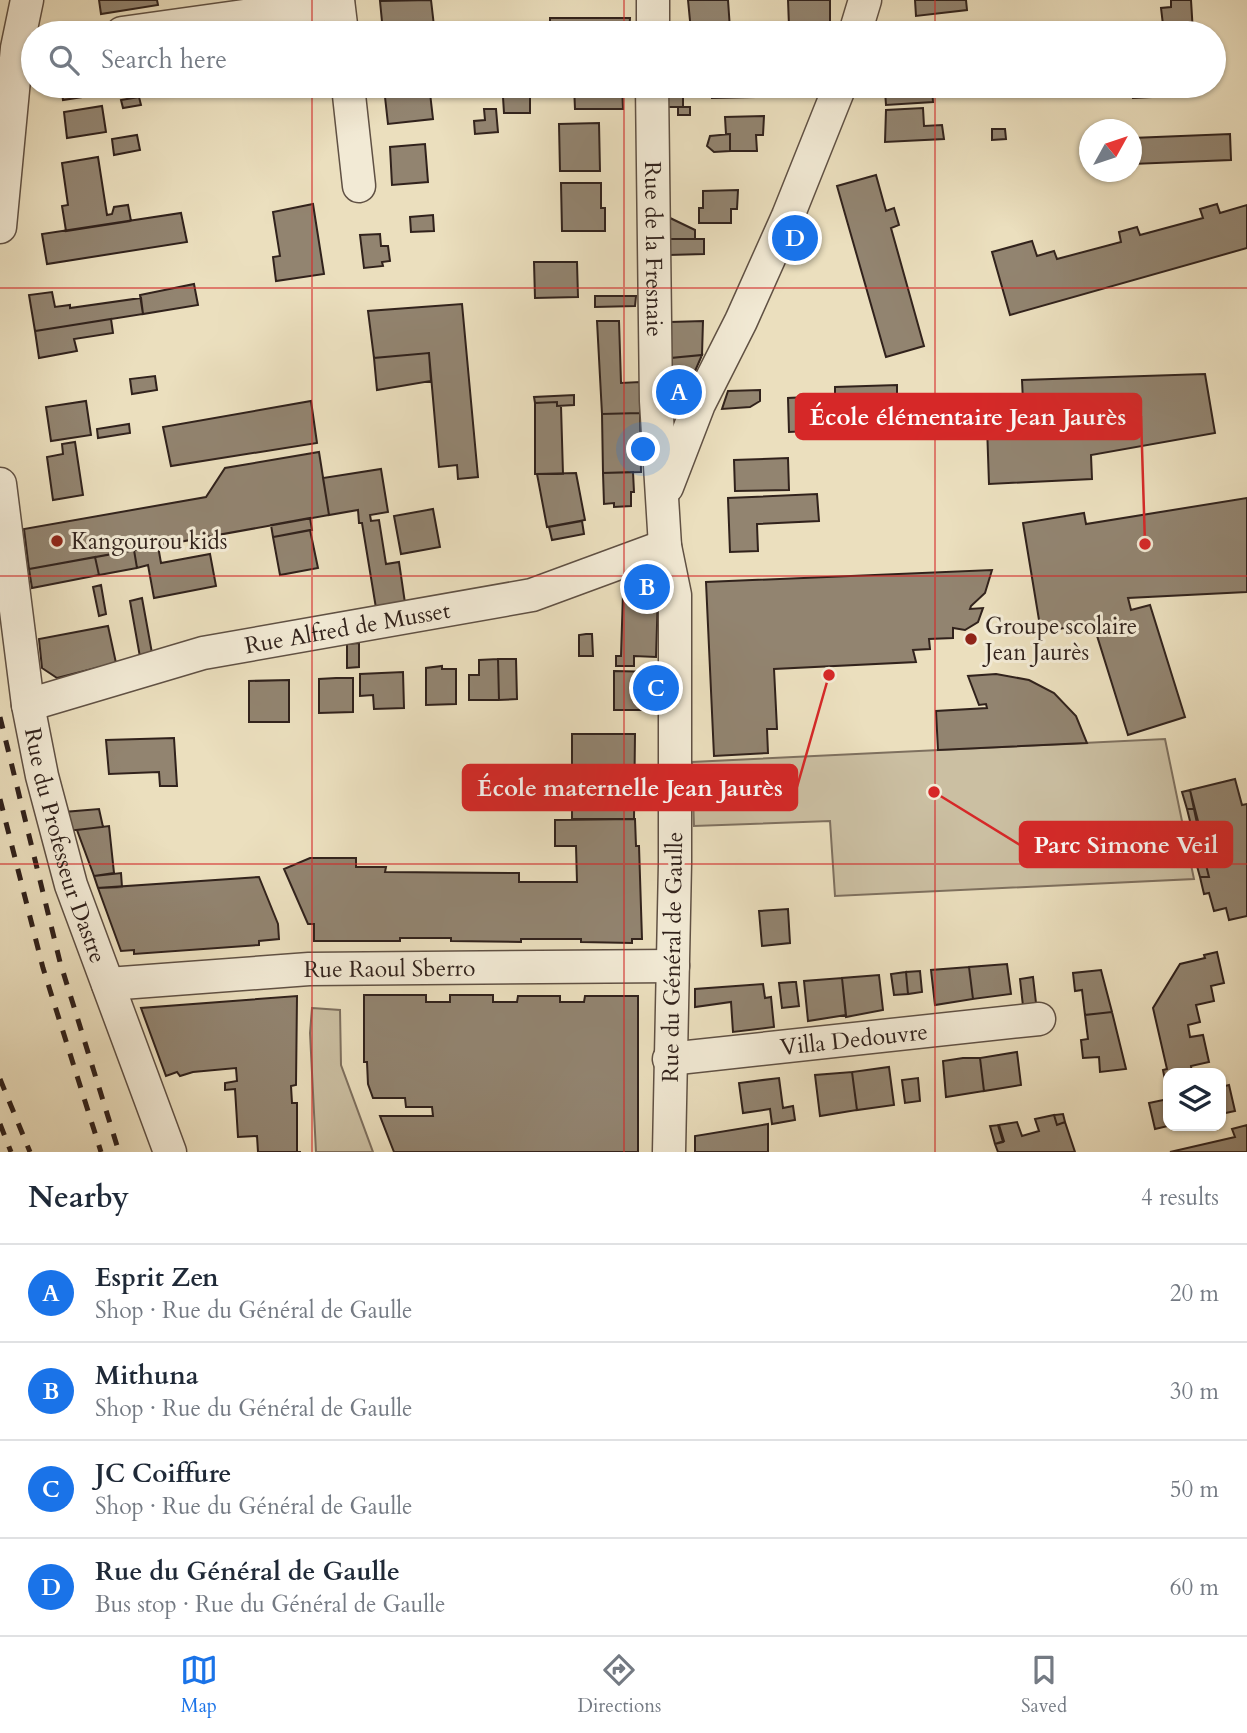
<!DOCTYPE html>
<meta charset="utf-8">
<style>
:root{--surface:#fff;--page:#f6f6f7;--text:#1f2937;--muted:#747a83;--line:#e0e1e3;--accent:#1a73e8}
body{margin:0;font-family:Cardo,serif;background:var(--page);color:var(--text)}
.controls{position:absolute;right:21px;bottom:21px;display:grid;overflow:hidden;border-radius:14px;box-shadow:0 2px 5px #0004}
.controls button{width:63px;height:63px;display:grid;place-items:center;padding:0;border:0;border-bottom:2px solid var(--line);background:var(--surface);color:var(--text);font:35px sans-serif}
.compass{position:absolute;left:1079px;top:119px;width:63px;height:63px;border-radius:50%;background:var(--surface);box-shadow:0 2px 5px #0004;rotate:50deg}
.you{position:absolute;left:644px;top:450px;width:24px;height:24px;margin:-18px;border:5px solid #fff;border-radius:50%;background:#1a73e8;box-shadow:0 0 0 10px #1a73e833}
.badge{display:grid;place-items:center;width:46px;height:46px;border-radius:50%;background:var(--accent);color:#fff;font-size:23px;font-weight:700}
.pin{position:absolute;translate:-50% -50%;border:4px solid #fff;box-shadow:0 2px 7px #0006}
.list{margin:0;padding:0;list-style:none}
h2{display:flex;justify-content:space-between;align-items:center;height:91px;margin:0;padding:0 28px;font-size:30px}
h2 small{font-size:23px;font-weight:400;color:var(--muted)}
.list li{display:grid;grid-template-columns:46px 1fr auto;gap:21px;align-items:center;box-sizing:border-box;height:98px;padding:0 28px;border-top:2px solid var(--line)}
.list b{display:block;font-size:26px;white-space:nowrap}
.list p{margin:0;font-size:23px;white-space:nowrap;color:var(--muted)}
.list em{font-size:23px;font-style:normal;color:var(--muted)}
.icon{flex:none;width:38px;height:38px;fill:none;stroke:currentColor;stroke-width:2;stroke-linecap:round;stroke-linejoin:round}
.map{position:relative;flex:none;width:1247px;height:1152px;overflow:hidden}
.search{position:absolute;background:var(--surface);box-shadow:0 2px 5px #0004;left:21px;right:21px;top:21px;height:77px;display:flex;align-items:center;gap:18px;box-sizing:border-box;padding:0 24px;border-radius:38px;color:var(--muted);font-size:26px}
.sheet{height:483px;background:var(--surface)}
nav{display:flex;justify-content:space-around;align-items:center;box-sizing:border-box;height:98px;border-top:2px solid var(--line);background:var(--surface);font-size:19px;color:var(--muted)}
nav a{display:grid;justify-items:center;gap:4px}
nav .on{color:var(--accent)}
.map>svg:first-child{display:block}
.green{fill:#cbbfa2;stroke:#7e705f;stroke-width:2}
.building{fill:#928470;stroke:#31221c;stroke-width:2}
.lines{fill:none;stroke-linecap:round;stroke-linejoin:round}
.minor-casing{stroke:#605144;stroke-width:35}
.minor{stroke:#f2ead5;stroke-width:32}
.rail{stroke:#31221c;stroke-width:5;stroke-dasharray:12 12;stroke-linecap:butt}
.grid{fill:none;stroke:#d62828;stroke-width:2;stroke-opacity:0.55}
.poi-dot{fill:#8f2418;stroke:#f2ead5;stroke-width:2.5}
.labels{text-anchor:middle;stroke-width:6;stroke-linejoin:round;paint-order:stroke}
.street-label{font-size:23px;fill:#31221c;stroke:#f2ead5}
.poi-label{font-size:23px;fill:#31221c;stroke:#f2ead5;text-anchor:start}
.leader{fill:none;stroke:#d62828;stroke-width:2.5}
.callout-dot{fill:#d62828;stroke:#f2ead5;stroke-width:2.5}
.callout{fill:#d62828;stroke:#d62828;stroke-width:2.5}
.callout-label{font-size:24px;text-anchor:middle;font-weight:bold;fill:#fff}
</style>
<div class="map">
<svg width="1247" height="1152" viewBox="0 0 1247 1152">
<rect width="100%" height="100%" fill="#ebdfbe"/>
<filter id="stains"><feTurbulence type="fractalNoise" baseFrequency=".00286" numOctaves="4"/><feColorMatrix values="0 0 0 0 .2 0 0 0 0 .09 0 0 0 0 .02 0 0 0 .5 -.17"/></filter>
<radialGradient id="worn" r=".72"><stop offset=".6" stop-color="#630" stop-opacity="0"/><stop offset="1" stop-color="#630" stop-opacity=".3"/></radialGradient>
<path class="green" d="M1165,739l29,140 -359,17 -5,-75 -136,5 -2,-64z
M312,1008l28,2 1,55 32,87h-57l-6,-119z"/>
<path class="building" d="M99,0h58l1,5 -57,9z
M431,0l3,26 -51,6 -3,-31z
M688,0h40l2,29 -39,2z
M788,0h42v24l-41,2z
M915,0h51l1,10 -51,6z
M1171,0h20l2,33h-29l-3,-25 10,-1z
M550,18h80l-1,15h-79z
M327,24l1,9h-30l-1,-4z
M974,28v5h-55z
M287,29l1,4h-33z
M61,86h40l1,8 -39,6z
M574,86h48l1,23h-48z
M712,86h43v11l-43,1z
M879,86h53l1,16 -47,3 -1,-14 -6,1z
M1132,86h18l1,11 -18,1z
M430,93l3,26 -45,5 -3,-27z
M666,95h17v12h-17z
M139,97l2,8 -18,3 -2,-8z
M503,97h27v16h-26z
M102,106l4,26 -39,6 -3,-26z
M678,107h12v8h-12z
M923,108l1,18 18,-1 2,14 -59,3 1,-32z
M484,109h12l2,23 -23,2 -1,-13 11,-1z
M764,116l-1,19h-7l1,16h-27v-17h-4l-1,-17z
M599,123l1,48h-40l-1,-47z
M992,129h13l1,10 -14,1z
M730,134v17l-16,1 -7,-6 3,-10z
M1230,134l1,26 -99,4v-26z
M137,135l3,15 -26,5 -2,-16z
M425,144l3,38 -36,3 -2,-38z
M98,157l9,58 5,-1 2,-7 14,-2 3,16 -65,10 -4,-25 6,-1 -6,-42z
M876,175l10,36 8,-3 5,17 -8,3 33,118 -38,11 -49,-171z
M561,183h40v25h4v23h-43z
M738,190l-1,19h-6v14h-32v-15h4v-17z
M313,204l11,70 -48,7 -3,-24 7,-1 -7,-44z
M1217,204l3,9 27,-8v43l-237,67 -18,-63 40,-11 5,15 17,-5 3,8 64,-17 -2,-10 18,-5 3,8 63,-17 -3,-9z
M181,213l6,29 -140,22 -5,-30z
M433,215l1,16 -23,1 -1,-15z
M668,217l27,13v9h-27z
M380,234l1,12h7l2,15 -8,1 1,4 -19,2 -4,-33z
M668,239h36v15l-35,1z
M534,262h43l1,35 -43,1z
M194,284l4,21 -55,9 -3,-19z
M52,292l3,15 15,-2v3l71,-10 2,16 -108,17 -6,-36z
M595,296h41l-1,10 -40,1z
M462,304l16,173 -20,2 -1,-14 -18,2 -10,-114 -55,5 -6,-47z
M111,319l2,14 -39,6 3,12 -38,7 -4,-27z
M597,321h22l2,62 19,-1v31l-38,1z
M703,321l-1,34 -31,3 -1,-36z
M429,353l2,28 -54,9 -3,-32z
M702,355l-16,37 -15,1v-35z
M1205,374l10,59 -124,22 1,24 -103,5 -2,-58 37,-3 -2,-43z
M155,376l2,14 -25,4 -2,-15z
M897,385v12l-62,3v-13z
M760,390v11l-10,6 -28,2 6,-18z
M574,395v10l-17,1v-4l-22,1 -1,-6z
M829,396l2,34 -42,2 -1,-34z
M86,401l5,34 -40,6 -5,-34z
M311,401l6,42 -146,23 -8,-39z
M557,402v4h4l2,68h-28v-71z
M640,413l1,59 -38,1 -1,-59z
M129,424l1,9 -32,5 -1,-9z
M75,442l8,53 -30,5 -6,-43 16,-3 -1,-10z
M319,452l10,63 -300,54 -5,-40 182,-32 19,-29z
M788,458l1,32 -54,1 -1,-31z
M381,469l7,43 -18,3 1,6 8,-1 7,44 13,-2 6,41 -29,5 -14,-85h-3l-1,-13 -29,5 -6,-37z
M633,472l1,20h-3v14l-17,1v-4l-10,1 -1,-31z
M576,473l9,47 -38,7 -10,-53z
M817,494l2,27 -62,3 1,27 -28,1 -2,-54z
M1247,498v94l-119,6 3,12 19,-5 35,112 -57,18 -35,-112 -52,9 -18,-109 61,-10 2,11z
M433,509l7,38 -39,7 -7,-38z
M310,518l2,12 -39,7 -2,-12z
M582,521l2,13 -32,6 -3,-13z
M310,530l8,38 -38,7 -7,-38z
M158,546l3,17 49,-9 6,32 -62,12 -6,-33 -11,3 -3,-18z
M134,550l3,18 -38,7 -4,-18z
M95,557l4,18 -67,13 -3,-19z
M992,570l-7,23 -14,13 -1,3 13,-1 -5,14 -13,8 -12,-2v10l-24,1 1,10 -17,1 3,12 -142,7 3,60h-10l1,24 -54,3 -8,-174z
M101,585l5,29 -7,2 -6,-29z
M647,587l11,7 -2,63 -22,-1v10h-18v-10h5l2,-63z
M142,598l10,55 -12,4 -10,-56z
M108,626l8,37 -59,15 -15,-10 -3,-29z
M586,634h6l1,22h-14v-21z
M359,643v24l-12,1v-24z
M498,659l1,41h-30v-25h10v-15z
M498,659h18l1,40 -18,1z
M442,666v3h14v35l-30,1v-37z
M614,671l43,1 -1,38h-42z
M403,672l1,36 -30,1 -1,-14 -13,1v-22z
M996,674l33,6 25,13 22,23 11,27 -149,7 -2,-39 51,-3 -1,-4 -7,1 -11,-29z
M336,678h17v34l-34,1v-34z
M289,680v42h-40v-41z
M572,734h63l-1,85h-62z
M174,738l3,48h-17l-1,-14 -50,2 -3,-34z
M1235,779l7,26 5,-1v112l-18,4 -3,-12 -12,3 -5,-18 -5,1 -4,-17h9l-5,-20 3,-1 -17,-66z
M1190,790l4,19h-7l-5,-17z
M99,809l4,18 -36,4 -3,-19z
M1187,809h7l4,19 -6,1z
M635,819l1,27h3l3,93h-10v4l-51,-1v-3h-60v3l-70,-1v-3h-51v3h-86v-17h-6l-24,-55 26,-11h46v9h30l-1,5 134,1v9h58l-1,-36h-21v-26z
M109,826l5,47 -20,3 -17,-46z
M1204,857l5,20h-9l-5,-18z
M121,873l1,14 -24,1 -4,-12z
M259,877l19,47 1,15 -20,2v4l-125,9v-4l-13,1 -23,-63z
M788,909l2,34 -28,3 -3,-35z
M1217,952l7,31 -13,3 3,15 -18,4 4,17 -12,3 2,12 13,-2 6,27 -18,4 1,7h-24l-2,12 -3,-15 4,-1 -14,-61 27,-44 25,-6 -1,-3z
M1007,964l4,30 -38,5 -4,-32z
M969,967l4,32 -38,6 -4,-35z
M1101,970l11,42 -27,3 -3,-25 -7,1 -2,-18z
M920,971l2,21 -14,2 -2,-22z
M906,972l2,22 -14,1 -3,-21z
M879,975l4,35 -37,7 -4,-39z
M1033,977l3,26 -13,3 -3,-27z
M842,978l4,37 -38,6 -4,-40z
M793,982h3l3,24 -17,2 -3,-25z
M763,984l2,14 6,-1 3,30 -41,5 -2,-30 -36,5v-18z
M364,995h62v7h24v-7h43v7h24l1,-6h42v6h24l1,-6h53v156h-244l-14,-36h53l-1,-9h-26l-1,-9h-32l-5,-14 -1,-22h-3z
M297,996l-1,89 -5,1 1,17h5v49h4h-43l-1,-16 -19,1 -3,-48 -10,1v-7l12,-2 -1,-13 -43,4 -13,4 -3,-4 -11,4 -25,-68z
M1112,1012l14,57 -26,3 -1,-15 -16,1 -2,-18 7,-1 -3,-24z
M1017,1052l4,33 -37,6 -4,-33z
M963,1058h17l4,33 -38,6 -3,-36z
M889,1067l5,38 -37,5 -5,-38z
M852,1072l5,38 -37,6 -5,-41z
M779,1078l4,30 10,-2 2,14 -23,4 -2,-15 -27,4 -4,-30z
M918,1078l2,23 -15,2 -3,-23z
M1229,1085l6,26 -14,3v-27z
M1168,1099v27l-13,3 -6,-26z
M1063,1114l2,8 -8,3 -3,-10z
M1054,1115l3,10 8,-3 10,30h-77l-3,-8 8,-2 -5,-17 19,-3 5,14 17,-5 -4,-12z
M768,1124v28h-73v-16z
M999,1125l5,16 -9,3 -5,-18z
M1247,1125v27h-77l65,-15 -3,-8z"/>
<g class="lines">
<g class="minor-casing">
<g id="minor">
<path d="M338,0l4,33"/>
<path d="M122,33l216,-30"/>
<path d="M653,33v-33"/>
<path d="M855,33l10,-33"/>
<path d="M348,86l11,100"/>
<path id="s1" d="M652,86l4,315 9,145 10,49v268l-6,289"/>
<path d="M0,227l17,-179 10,-48"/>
<path id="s2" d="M0,484l28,221 14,71 29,109 99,267"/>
<path d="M667,487l32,-83 42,-83 47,-105 52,-130"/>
<path id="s3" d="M28,705l175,-52 329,-58 133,-49"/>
<path id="s4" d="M108,984l201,-15 364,-3"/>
<path id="s5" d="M669,1059l370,-40"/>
</g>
</g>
<use href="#minor" class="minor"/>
<path class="rail" d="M0,717l60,245 59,190
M0,799l43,169 58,184
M0,1079l30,73
M0,1124l11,28"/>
</g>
<path class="grid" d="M312,0v33M624,0v33M935,0v33M312,86v1066M624,86v1066M935,86v1066M0,288h1247M0,576h1247M0,864h1247"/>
<g class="poi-dot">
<circle cx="57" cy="541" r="7"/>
<circle cx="971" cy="639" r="7"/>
</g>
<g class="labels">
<g class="street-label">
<text dy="8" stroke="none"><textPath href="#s1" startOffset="163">Rue de la Fresnaie</textPath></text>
<text dy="8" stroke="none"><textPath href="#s3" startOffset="329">Rue Alfred de Musset</textPath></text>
<text dy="8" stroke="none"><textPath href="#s2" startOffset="368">Rue du Professeur Dastre</textPath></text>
<text transform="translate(672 957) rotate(-89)" y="8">Rue du Général de Gaulle</text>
<text dy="8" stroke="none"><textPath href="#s4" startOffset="282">Rue Raoul Sberro</textPath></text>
<text dy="8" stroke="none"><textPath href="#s5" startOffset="186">Villa Dedouvre</textPath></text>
</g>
<g class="poi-label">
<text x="71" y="549">Kangourou kids</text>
<text x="985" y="634">Groupe scolaire<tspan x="985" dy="26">Jean Jaurès</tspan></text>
</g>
</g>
<path class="leader" d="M1145 544L1141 416M829 675L797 787M934 792L1020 845"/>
<g class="callout-dot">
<circle cx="1145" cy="544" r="7"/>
<circle cx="829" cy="675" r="7"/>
<circle cx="934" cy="792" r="7"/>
</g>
<g class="callout">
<rect x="796" y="394" width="345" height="45" rx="7"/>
<rect x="463" y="765" width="334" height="45" rx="7"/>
<rect x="1020" y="822" width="212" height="45" rx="7"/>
</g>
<g class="callout-label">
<text x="968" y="425">École élémentaire Jean Jaurès</text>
<text x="630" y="796">École maternelle Jean Jaurès</text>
<text x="1126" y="853">Parc Simone Veil</text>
</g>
<rect width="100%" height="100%" filter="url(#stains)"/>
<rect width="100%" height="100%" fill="url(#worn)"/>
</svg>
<div class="controls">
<button><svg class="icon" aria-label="layers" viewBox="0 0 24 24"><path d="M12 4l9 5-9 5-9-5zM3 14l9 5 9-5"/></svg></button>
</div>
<svg class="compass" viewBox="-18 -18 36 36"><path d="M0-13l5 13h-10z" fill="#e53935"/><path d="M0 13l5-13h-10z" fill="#747a83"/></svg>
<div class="you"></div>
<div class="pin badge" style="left:679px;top:392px">A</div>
<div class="pin badge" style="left:647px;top:587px">B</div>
<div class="pin badge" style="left:656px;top:688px">C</div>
<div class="pin badge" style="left:795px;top:238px">D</div>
<div class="search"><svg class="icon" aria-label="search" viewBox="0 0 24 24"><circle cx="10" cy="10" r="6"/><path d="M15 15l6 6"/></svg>Search here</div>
</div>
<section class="sheet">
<h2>Nearby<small>4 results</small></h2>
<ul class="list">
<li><span class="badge">A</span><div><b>Esprit Zen</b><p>Shop · Rue du Général de Gaulle</p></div><em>20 m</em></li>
<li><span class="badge">B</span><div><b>Mithuna</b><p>Shop · Rue du Général de Gaulle</p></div><em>30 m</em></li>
<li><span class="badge">C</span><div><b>JC Coiffure</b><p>Shop · Rue du Général de Gaulle</p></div><em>50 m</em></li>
<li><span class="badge">D</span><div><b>Rue du Général de Gaulle</b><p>Bus stop · Rue du Général de Gaulle</p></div><em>60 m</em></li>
</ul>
</section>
<nav>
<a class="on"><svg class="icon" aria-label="map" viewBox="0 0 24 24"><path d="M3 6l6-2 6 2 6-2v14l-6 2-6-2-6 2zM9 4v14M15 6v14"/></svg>Map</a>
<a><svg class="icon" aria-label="directions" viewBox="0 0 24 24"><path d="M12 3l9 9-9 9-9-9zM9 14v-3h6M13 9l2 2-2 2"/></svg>Directions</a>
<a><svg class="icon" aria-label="saved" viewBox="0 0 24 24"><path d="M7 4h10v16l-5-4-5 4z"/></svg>Saved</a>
</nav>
